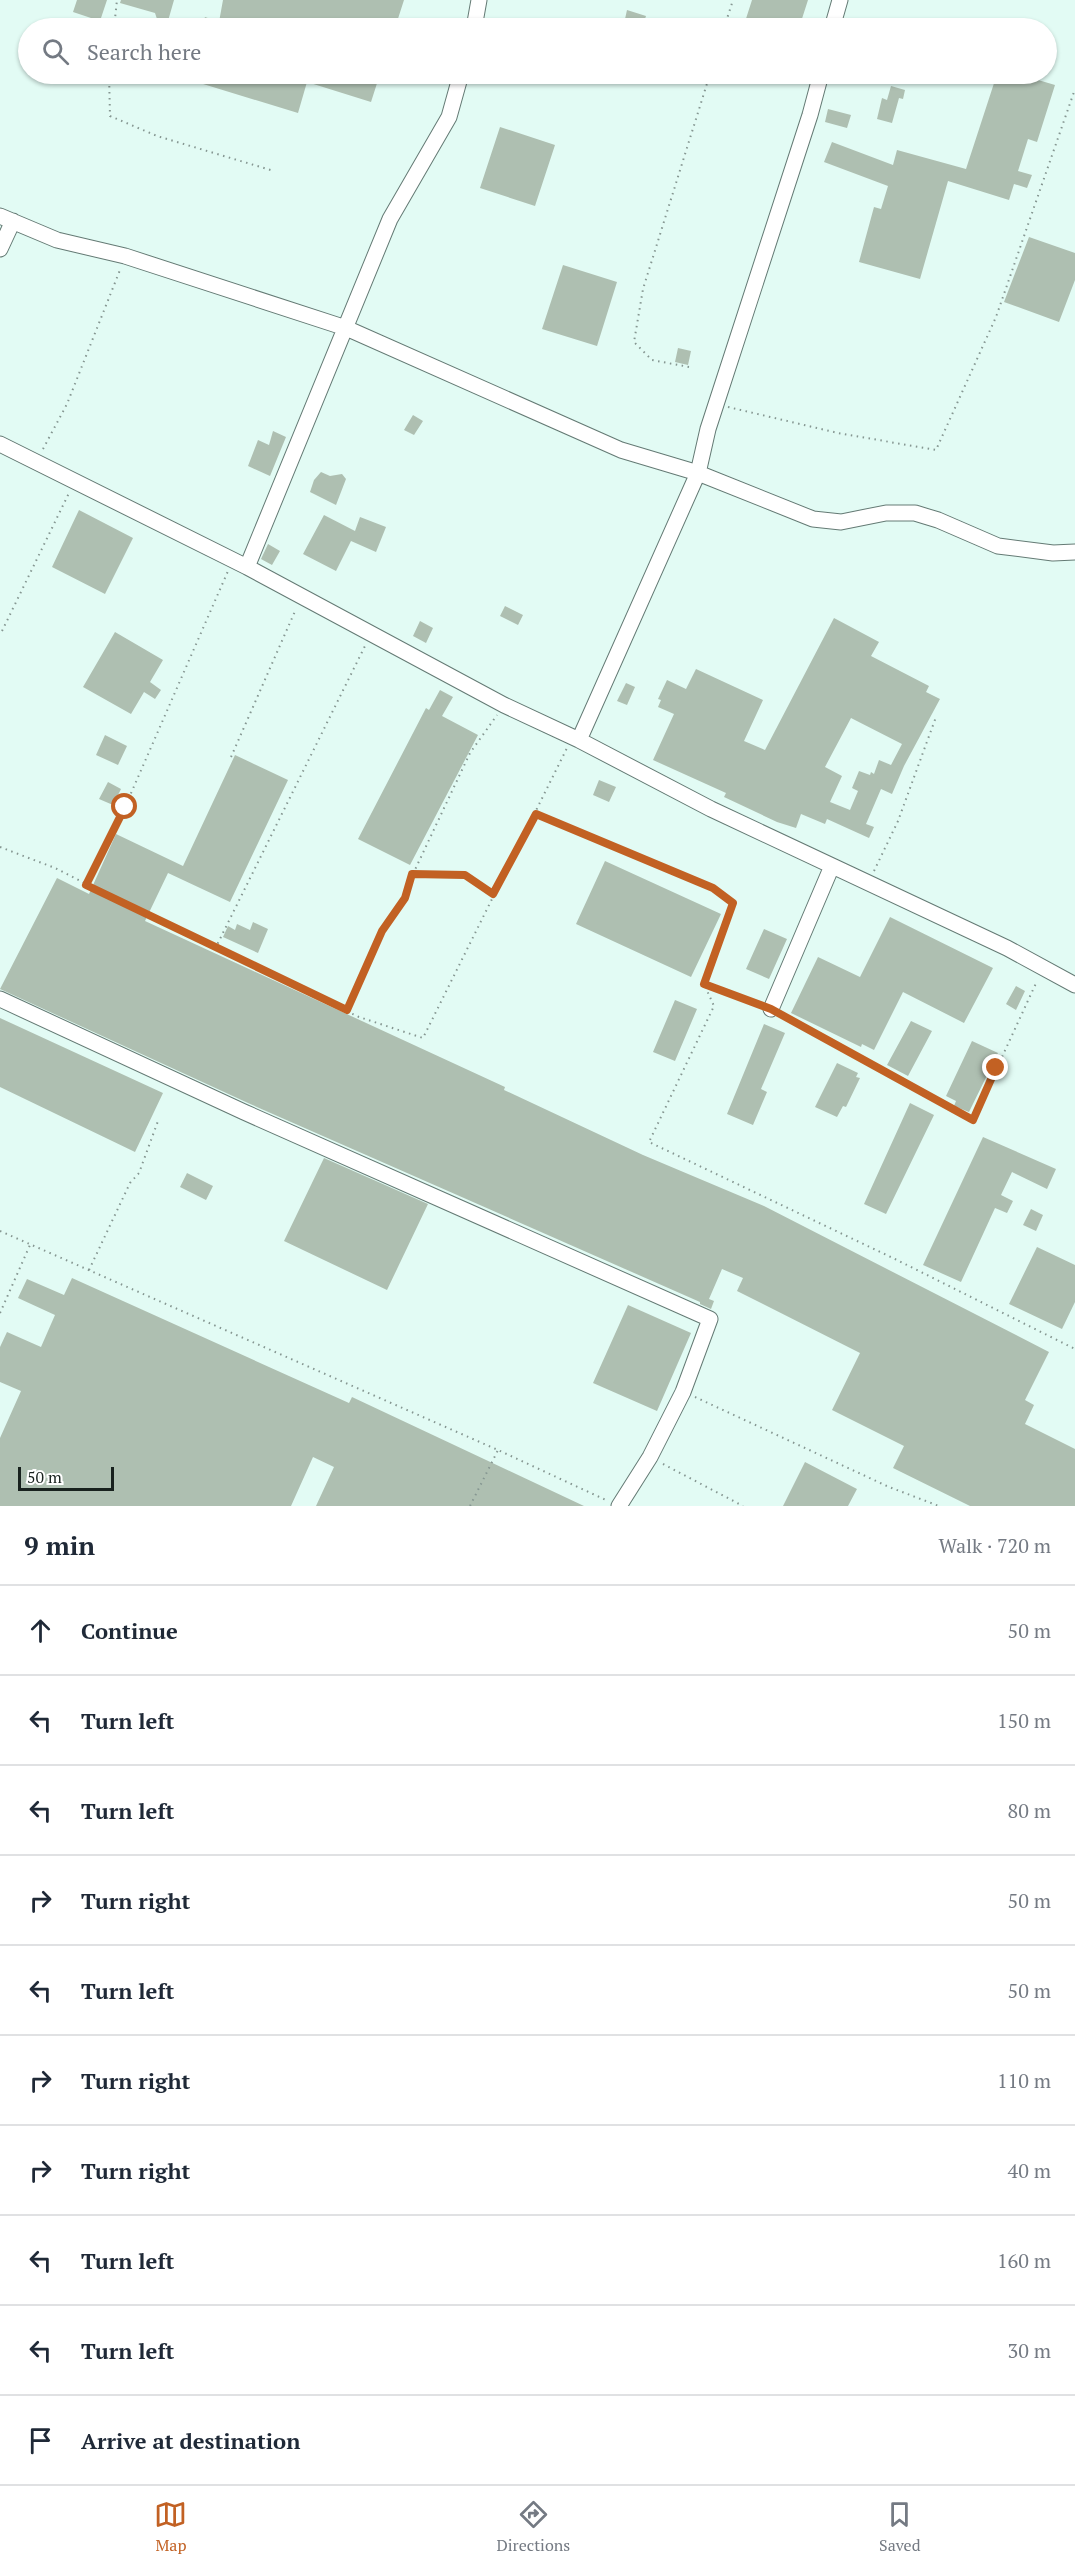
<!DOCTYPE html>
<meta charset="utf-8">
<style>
:root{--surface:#fff;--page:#f2f2f3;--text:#1f2937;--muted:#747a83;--line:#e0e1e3;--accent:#c26123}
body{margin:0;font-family:"PT Serif",serif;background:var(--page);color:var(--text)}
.scale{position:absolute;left:18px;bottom:15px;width:96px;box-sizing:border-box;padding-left:6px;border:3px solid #18211e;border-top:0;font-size:16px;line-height:21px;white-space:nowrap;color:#18211e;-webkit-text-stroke:4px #fff;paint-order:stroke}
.stop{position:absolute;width:18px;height:18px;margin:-14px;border:4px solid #c26123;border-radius:50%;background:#fff}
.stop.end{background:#c26123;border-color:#fff;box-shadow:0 2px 6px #0008}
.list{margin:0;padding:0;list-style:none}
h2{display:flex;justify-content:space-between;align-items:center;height:78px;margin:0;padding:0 24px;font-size:26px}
h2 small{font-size:20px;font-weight:400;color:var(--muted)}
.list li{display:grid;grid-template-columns:39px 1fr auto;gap:18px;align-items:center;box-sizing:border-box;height:90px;padding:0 24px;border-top:2px solid var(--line)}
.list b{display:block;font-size:22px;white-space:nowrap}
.list em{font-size:20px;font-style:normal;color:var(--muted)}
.icon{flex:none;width:33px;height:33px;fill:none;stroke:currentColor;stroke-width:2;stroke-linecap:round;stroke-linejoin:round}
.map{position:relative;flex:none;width:1075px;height:1506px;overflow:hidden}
.search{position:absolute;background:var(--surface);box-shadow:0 2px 4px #0004;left:18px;right:18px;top:18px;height:66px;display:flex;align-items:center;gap:15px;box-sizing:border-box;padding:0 21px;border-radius:33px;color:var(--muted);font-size:22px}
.sheet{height:978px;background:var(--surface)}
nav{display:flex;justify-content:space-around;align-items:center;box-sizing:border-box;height:84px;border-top:2px solid var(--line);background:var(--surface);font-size:16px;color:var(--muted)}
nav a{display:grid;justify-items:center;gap:3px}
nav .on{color:var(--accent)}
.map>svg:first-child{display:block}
.building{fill:#aebfb1;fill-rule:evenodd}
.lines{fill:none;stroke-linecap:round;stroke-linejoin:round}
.minor-casing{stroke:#647a74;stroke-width:17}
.path{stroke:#859691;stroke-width:2;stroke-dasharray:1.5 4.5;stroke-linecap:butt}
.minor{stroke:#fff;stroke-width:15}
.route{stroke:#c26123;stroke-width:8}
</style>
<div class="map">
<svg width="1075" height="1506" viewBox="0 0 1075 1506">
<rect width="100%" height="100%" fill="#e2fbf4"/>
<path class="building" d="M77,0h30l-7,21 -27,-9z
M121,0h53l-8,28h-6l-5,-15 -35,-10z
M223,0h181l-9,28 -113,-2 -1,2h-80l4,-11 14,5z
M752,0h56l-9,28h-56z
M627,10l19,6 -4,12h-41v-2l24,-7z
M177,74h203l-9,28 -64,-20 -9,31 -121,-37z
M997,74h21l37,11 -18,57 -9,-3 -10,32 14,4 -5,13 -13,-4 -5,16 -61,-19 -28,98 -61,-17 15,-55 7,2 7,-23 -64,-24 8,-20 61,23 4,-15 69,19z
M891,86l14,4 -2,9 -4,-1 -7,25 -15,-4 5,-21 5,2z
M828,109l23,6 -4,13 -22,-6z
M500,127l55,18 -20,61 -55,-18z
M1029,237l46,16v27l-16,42 -55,-20z
M563,265l54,17 -20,64 -55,-17z
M678,348l13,3 -3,14 -13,-3z
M413,415l10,6 -9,14 -10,-5z
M273,431l13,6 -16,39 -22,-10 10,-26 11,5z
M321,472l9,4 12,-2 4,5 -10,26 -26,-13 4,-12z
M79,510l54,28 -28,56 -53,-27z
M324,515l31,16 5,-14 26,10 -10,25 -25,-11 -15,30 -33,-17z
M268,544l12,7 -8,14 -11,-6z
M505,606l18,9 -5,10 -18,-9z
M834,618l45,24 -8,14 58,30 -3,6 14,7 -36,67 -12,28 -11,-5 -15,35 8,3 -5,11 -42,-19 -2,5 -24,-10 -5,14 -19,-6 -53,-25 2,-4 -73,-33 21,-46 -16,-7 3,-7 -3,-1 9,-19 19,9 10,-20 67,31 -19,41 21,9zM851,718l51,26 -11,21 -12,-5 -5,14 -3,-2 -1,3 -11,-4 -7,17 6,3 -8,19 -20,-8 12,-26 -17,-9z
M420,621l13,7 -7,15 -13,-7z
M115,632l48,28 -13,22 11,8 -6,9 -11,-7 -13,22 -48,-27z
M626,683l9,4 -8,18 -10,-4z
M440,690l13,7 -11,19 36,19 -68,130 -52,-26 68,-131 3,2z
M105,735l22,11 -9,19 -22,-10z
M235,755l53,25 -58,122 -62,-29 -23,48 360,166 -1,3 139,65 121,51 285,146 -24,48 9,5 -9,19 50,25v57h-105l-77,-38 11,-22 -72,-36 28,-57 -123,-62 6,-13 -21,-9 -13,30 5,2 -3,8 -11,-5v-2l-452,-199 -248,-114 57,-111 32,16 27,-60 67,32z
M599,780l17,7 -7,15 -16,-7z
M108,782l13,7 -8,16 -14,-6z
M605,861l116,53 -30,63 -115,-53z
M890,917l103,51 -29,55 -61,-31 -29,58 -12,-6 -1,3 -70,-34 27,-56 42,20z
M253,922l15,7 -10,24 -35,-16 5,-11 7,4 2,-6 13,6z
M764,929l23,10 -18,40 -23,-10z
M1016,986l9,5 -9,19 -10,-6z
M675,1000l22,9 -22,52 -22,-9z
M0,1018l163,75 -28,59 -135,-65z
M911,1021l21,10 -24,45 -21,-11z
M764,1024l21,9 -24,56 6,3 -14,33 -26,-11z
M972,1041l26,12 -29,59 -15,-6 2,-5 -10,-5z
M837,1063l21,10 -2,4 4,1 -14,29 -3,-1 -6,11 -22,-10z
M910,1103l24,12 -48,99 -22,-10z
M983,1137l73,32 -9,20 -35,-17 -11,23 12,6 -6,12 -12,-5 -34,74 -38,-17z
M324,1158l104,46 -41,86 -103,-49z
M187,1173l26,13 -7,14 -26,-13z
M1031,1209l12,6 -7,16 -13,-6z
M1037,1247l38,18v37l-13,27 -53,-25z
M72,1278l277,125 3,-6 232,109h-268l18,-39 -21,-10 -22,49h-291v-68l21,-47 -21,-9v-35l7,-15 34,15 14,-32 -37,-17 9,-19 37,16z
M628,1305l63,28 -34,78 -64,-28z
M805,1462l52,27 -9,17h-65z"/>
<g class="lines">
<g class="minor-casing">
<path id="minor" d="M474,28l5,-28
M832,28l8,-28
M0,216l57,24 68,16 221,72 275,122 77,23 115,46 28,3 45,-9h29l23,7 60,26 55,7 22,-1
M0,249l13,-28
M0,444l247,123 257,138 75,35 132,69 296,139 68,37
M247,567l143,-348 59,-102 12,-43
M579,740l119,-267 10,-44 102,-314 11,-41
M0,999l244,113 466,207 -27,73 -33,65 -31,49
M771,1009l61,-143"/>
</g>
<path class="path" d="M114,28l3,-28
M724,28l9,-28
M109,74l1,42 47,20 117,35
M689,367l-37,-7 -18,-18 9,-53 67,-215
M728,407l110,26 98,17 60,-133 79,-228
M43,449l24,-45 53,-134
M2,631l67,-138
M231,757l65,-148
M536,814l177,74 20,15 -29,81 10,22 -65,136 246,117 180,90
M0,847l55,21 160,81 144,68 64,21 144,-290
M874,871l24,-50 38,-104
M413,874l57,-121 27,-38
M86,885l39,-78 103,-236
M215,949l150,-303
M704,984l54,20
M347,1010l35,-79 23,-33 8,-24 52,1 28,19
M782,1014l191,106 64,-139
M0,1231l498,219 110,51
M89,1270l41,-87 9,-10 19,-52
M0,1313l30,-68
M695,1397l194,90 50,19
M663,1464l80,42
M470,1506l28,-56"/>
<use href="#minor" class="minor"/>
</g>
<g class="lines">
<path class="route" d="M125,807l-39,78 261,125 35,-79 23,-33 7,-24 53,1 28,19 43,-80 177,74 20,15 -29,81 67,25 202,111 23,-52"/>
</g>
</svg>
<div class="scale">50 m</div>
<div class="stop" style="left:125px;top:807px"></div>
<div class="stop end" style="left:996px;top:1068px"></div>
<div class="search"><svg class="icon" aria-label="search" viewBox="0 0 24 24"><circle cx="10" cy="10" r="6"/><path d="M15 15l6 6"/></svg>Search here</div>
</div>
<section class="sheet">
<h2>9 min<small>Walk · 720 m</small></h2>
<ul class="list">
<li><svg class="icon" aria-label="ahead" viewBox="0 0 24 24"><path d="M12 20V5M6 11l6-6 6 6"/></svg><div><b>Continue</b></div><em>50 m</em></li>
<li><svg class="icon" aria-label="left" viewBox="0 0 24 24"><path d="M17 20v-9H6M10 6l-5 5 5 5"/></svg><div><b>Turn left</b></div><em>150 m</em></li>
<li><svg class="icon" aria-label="left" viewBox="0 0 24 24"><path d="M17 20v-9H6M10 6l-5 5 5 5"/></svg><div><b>Turn left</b></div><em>80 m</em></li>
<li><svg class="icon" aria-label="right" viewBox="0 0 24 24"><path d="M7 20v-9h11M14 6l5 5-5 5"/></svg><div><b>Turn right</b></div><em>50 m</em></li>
<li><svg class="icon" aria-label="left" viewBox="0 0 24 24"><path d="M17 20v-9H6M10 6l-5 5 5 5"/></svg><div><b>Turn left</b></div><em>50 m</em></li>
<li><svg class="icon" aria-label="right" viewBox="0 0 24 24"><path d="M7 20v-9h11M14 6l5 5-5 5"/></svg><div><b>Turn right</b></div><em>110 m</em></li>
<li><svg class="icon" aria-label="right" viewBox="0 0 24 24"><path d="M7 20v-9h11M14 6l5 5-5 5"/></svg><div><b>Turn right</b></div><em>40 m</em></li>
<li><svg class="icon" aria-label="left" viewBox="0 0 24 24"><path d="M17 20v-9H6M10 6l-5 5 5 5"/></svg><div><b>Turn left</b></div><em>160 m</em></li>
<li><svg class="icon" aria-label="left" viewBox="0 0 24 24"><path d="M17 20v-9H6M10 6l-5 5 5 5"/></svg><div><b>Turn left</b></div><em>30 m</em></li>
<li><svg class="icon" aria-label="arrive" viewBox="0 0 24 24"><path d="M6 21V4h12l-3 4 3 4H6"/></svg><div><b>Arrive at destination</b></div></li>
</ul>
</section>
<nav>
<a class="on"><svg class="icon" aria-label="map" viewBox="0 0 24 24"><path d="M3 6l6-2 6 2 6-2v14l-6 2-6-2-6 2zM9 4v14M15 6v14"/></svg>Map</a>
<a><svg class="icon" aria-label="directions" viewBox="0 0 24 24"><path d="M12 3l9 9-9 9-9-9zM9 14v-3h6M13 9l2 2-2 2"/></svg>Directions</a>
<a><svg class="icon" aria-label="saved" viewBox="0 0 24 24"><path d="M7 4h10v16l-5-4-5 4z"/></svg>Saved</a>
</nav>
